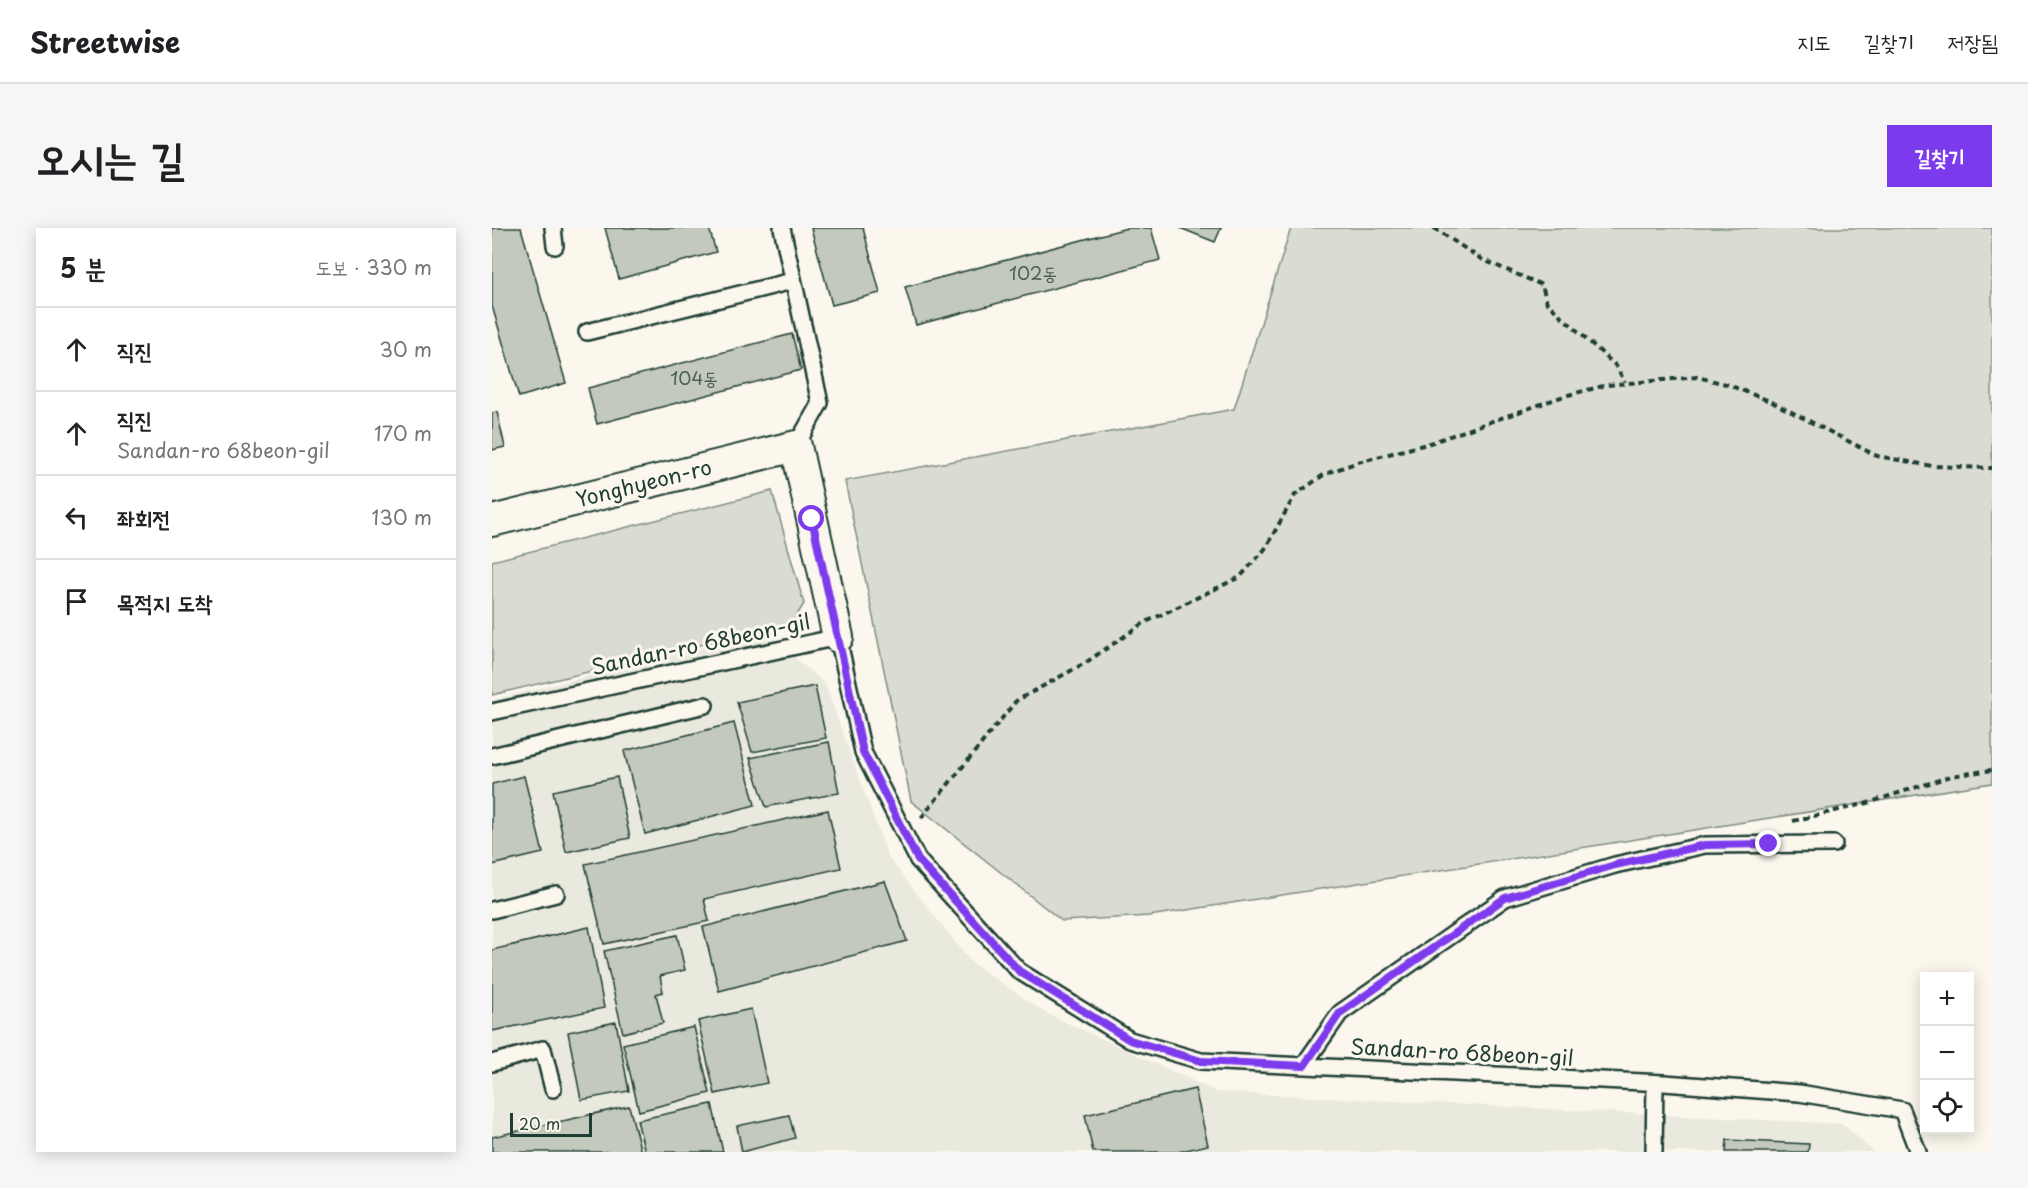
<!DOCTYPE html>
<html lang="ko">
<meta charset="utf-8">
<style>
:root{--surface:#fff;--page:#f6f6f6;--text:#202124;--muted:#757577;--line:#e0e0e0;--accent:#7c3aed}
body{margin:0;font-family:"Playpen Sans","Poor Story",sans-serif;background:var(--page);color:var(--text)}
.controls{position:absolute;right:18px;bottom:18px;display:grid;overflow:hidden;border-radius:0px;box-shadow:0 3px 15px #0003}
.controls button{width:54px;height:54px;display:grid;place-items:center;padding:0;border:0;border-bottom:2px solid var(--line);background:var(--surface);color:var(--text);font:30px sans-serif}
.scale{position:absolute;left:18px;bottom:15px;width:82px;box-sizing:border-box;padding-left:6px;border:3px solid #1f3d34;border-top:0;font-size:16px;line-height:21px;white-space:nowrap;color:#1f3d34;-webkit-text-stroke:4px #fbf7ec;paint-order:stroke}
.stop{position:absolute;width:18px;height:18px;margin:-14px;border:4px solid #7c3aed;border-radius:50%;background:#fff}
.stop.end{background:#7c3aed;border-color:#fff;box-shadow:0 2px 6px #0008}
.list{margin:0;padding:0;list-style:none}
h2{display:flex;justify-content:space-between;align-items:center;height:78px;margin:0;padding:0 24px;font-size:26px}
h2 small{font-size:20px;font-weight:400;color:var(--muted)}
.list li{display:grid;grid-template-columns:39px 1fr auto;gap:18px;align-items:center;box-sizing:border-box;height:84px;padding:0 24px;border-top:2px solid var(--line)}
.list b{display:block;font-size:22px;white-space:nowrap}
.list p{margin:0;font-size:20px;white-space:nowrap;color:var(--muted)}
.list em{font-size:20px;font-style:normal;color:var(--muted)}
.icon{flex:none;width:33px;height:33px;fill:none;stroke:currentColor;stroke-width:2;stroke-linecap:round;stroke-linejoin:round}
.map{position:relative;flex:none;width:1500px;height:924px;overflow:hidden;border-radius:0px}
header{display:flex;align-items:center;gap:36px;box-sizing:border-box;height:84px;padding:0 30px;background:var(--surface);border-bottom:2px solid var(--line)}
header strong{font-size:28px}
nav{display:flex;gap:33px;margin-inline-start:auto;font-size:21px}
.intro{display:flex;align-items:center;justify-content:space-between;box-sizing:border-box;height:144px;padding:0 36px}
h1{margin:0;font-size:42px}
.button{padding:15px 27px;border-radius:0px;background:var(--accent);color:#fff;font-size:21px;font-weight:700}
main{display:flex;gap:36px;padding:0 36px}
aside{flex:1;background:var(--surface);border-radius:0px;box-shadow:0 3px 15px #0003}
.map>svg:first-child{display:block}
.built{fill:#eae9de}
.green{fill:#dbdcd1;stroke:#7d8c82;stroke-width:1.5}
.building{fill:#c4c9be;stroke:#1f3d34;stroke-width:1.5}
.lines{fill:none;stroke-linecap:round;stroke-linejoin:round}
.lane-casing{stroke:#1f3d34;stroke-width:20}
.street-casing{stroke:#1f3d34;stroke-width:34}
.path{stroke:#1f3d34;stroke-width:4;stroke-dasharray:6 4.5;stroke-linecap:butt}
.lane{stroke:#fbf7ec;stroke-width:15}
.street{stroke:#fbf7ec;stroke-width:30}
.route{stroke:#7c3aed;stroke-width:8}
.labels{text-anchor:middle;stroke-width:6;stroke-linejoin:round;paint-order:stroke}
.number-label{font-size:18px;fill:#486056}
.street-label{font-size:21px;fill:#1f3d34;stroke:#fbf7ec}
</style>
<header>
<strong>Streetwise</strong>
<nav><a>지도</a><a>길찾기</a><a>저장됨</a></nav>
</header>
<div class="intro"><h1>오시는 길</h1><a class="button">길찾기</a></div>
<main>
<aside>
<h2>5 분<small>도보 · 330 m</small></h2>
<ul class="list">
<li><svg class="icon" aria-label="ahead" viewBox="0 0 24 24"><path d="M12 20V5M6 11l6-6 6 6"/></svg><div><b>직진</b></div><em>30 m</em></li>
<li><svg class="icon" aria-label="ahead" viewBox="0 0 24 24"><path d="M12 20V5M6 11l6-6 6 6"/></svg><div><b>직진</b><p>Sandan-ro 68beon-gil</p></div><em>170 m</em></li>
<li><svg class="icon" aria-label="left" viewBox="0 0 24 24"><path d="M17 20v-9H6M10 6l-5 5 5 5"/></svg><div><b>좌회전</b></div><em>130 m</em></li>
<li><svg class="icon" aria-label="arrive" viewBox="0 0 24 24"><path d="M6 21V4h12l-3 4 3 4H6"/></svg><div><b>목적지 도착</b></div></li>
</ul>
</aside>
<div class="map">
<svg width="1500" height="924" viewBox="0 0 1500 924">
<rect width="100%" height="100%" fill="#fbf7ec"/>
<filter id="ink" filterUnits="userSpaceOnUse"><feTurbulence type="fractalNoise" baseFrequency=".0167" numOctaves="2"/><feDisplacementMap in="SourceGraphic" scale="12" xChannelSelector="R" yChannelSelector="G"/><feConvolveMatrix kernelMatrix="1 2 1 2 8 2 1 2 1" color-interpolation-filters="sRGB"/></filter>
<g filter="url(#ink)">
<path class="built" d="M273,404l60,52 63,173 83,105 73,50 173,80 626,32 31,28h-1382v-452z"/>
<path class="green" d="M799,0h701v555l-843,133 -87,5 -151,-120 -66,-320 389,-72z
M280,263l32,113 -12,19 -300,72v-134z"/>
<path class="building" d="M0,0h29l45,155 -47,14 -27,-91z
M113,0h104l7,24 -97,27z
M319,0h52l17,65 -48,12z
M635,0h24l9,32 -244,65 -11,-38z
M688,0h41l-6,14z
M300,106l9,36 -204,54 -9,-36z
M5,184l8,35 -13,3v-37z
M323,458l11,52 -74,14 -15,-50z
M242,495l21,82 -110,29 -21,-83z
M337,514l10,51 -73,14 -16,-49z
M32,548l19,77 -51,12v-81z
M125,549l13,61 -64,14 -13,-61z
M336,582l13,58 -137,31 5,22 -105,23 -19,-80z
M393,653l22,60 -188,50 -16,-64z
M97,699l15,81 -112,23v-81z
M185,707l8,35 -25,6 3,16 -7,2 7,29 -40,10 -19,-82z
M259,781l16,74 -52,11 -17,-73z
M124,794l13,69 -48,9 -13,-68z
M202,799l16,66 -71,18 -16,-67z
M703,861l13,56 -30,7h-85l-8,-37z
M220,876l11,48h-78l-8,-32z
M137,878l12,46h-149v-15z
M297,887l6,23 -53,14 -5,-26z
M1235,912l82,4 -1,8h-82z"/>
<g class="lines">
<g class="lane-casing">
<path id="lane" d="M61,0l2,18
M290,0l38,175 -24,43
M95,104l205,-51
M0,484l346,-75 25,115 55,108 101,111 111,69 71,21 463,22 135,10 103,17 16,42
M0,528l213,-51
M0,682l64,-16
M0,835l51,-14 10,40
M811,838l37,-53 165,-115 110,-33 90,-20 129,-1
M1162,924l1,-69"/>
</g>
<g class="street-casing">
<path id="street" d="M0,293l304,-75 42,191"/>
</g>
<path class="path" d="M942,0l47,31 61,26 5,18 69,63 9,16
M429,590l95,-117 69,-38 59,-40 96,-46 25,-28 30,-54 30,-21 33,-12 69,-18 137,-48 43,-11 90,-8 29,7 46,18 105,54 55,10 60,2
M1301,593l75,-18 83,-27 41,-6"/>
<use href="#lane" class="lane"/>
<use href="#street" class="street"/>
</g>
</g>
<g class="lines" filter="url(#ink)">
<path class="route" d="M320,291l51,233 55,108 101,111 111,69 71,21 103,5 36,-53 165,-115 110,-33 90,-20 64,-1"/>
</g>
<g class="labels">
<g class="number-label">
<text x="541" y="52">102동</text>
<text x="202" y="157">104동</text>
</g>
<g class="street-label">
<text transform="translate(152 256) rotate(-14)" y="7">Yonghyeon-ro</text>
<text transform="translate(209 417) rotate(-12)" y="7">Sandan-ro 68beon-gil</text>
<text transform="translate(970 825) rotate(3)" y="7">Sandan-ro 68beon-gil</text>
</g>
</g>
</svg>
<div class="controls">
<button>+</button>
<button>−</button>
<button><svg class="icon" aria-label="locate" viewBox="0 0 24 24"><circle cx="12" cy="12" r="6"/><path d="M12 2v4M12 18v4M2 12h4M18 12h4"/></svg></button>
</div>
<div class="scale">20 m</div>
<div class="stop" style="left:320px;top:291px"></div>
<div class="stop end" style="left:1277px;top:616px"></div>
</div>
</main>
